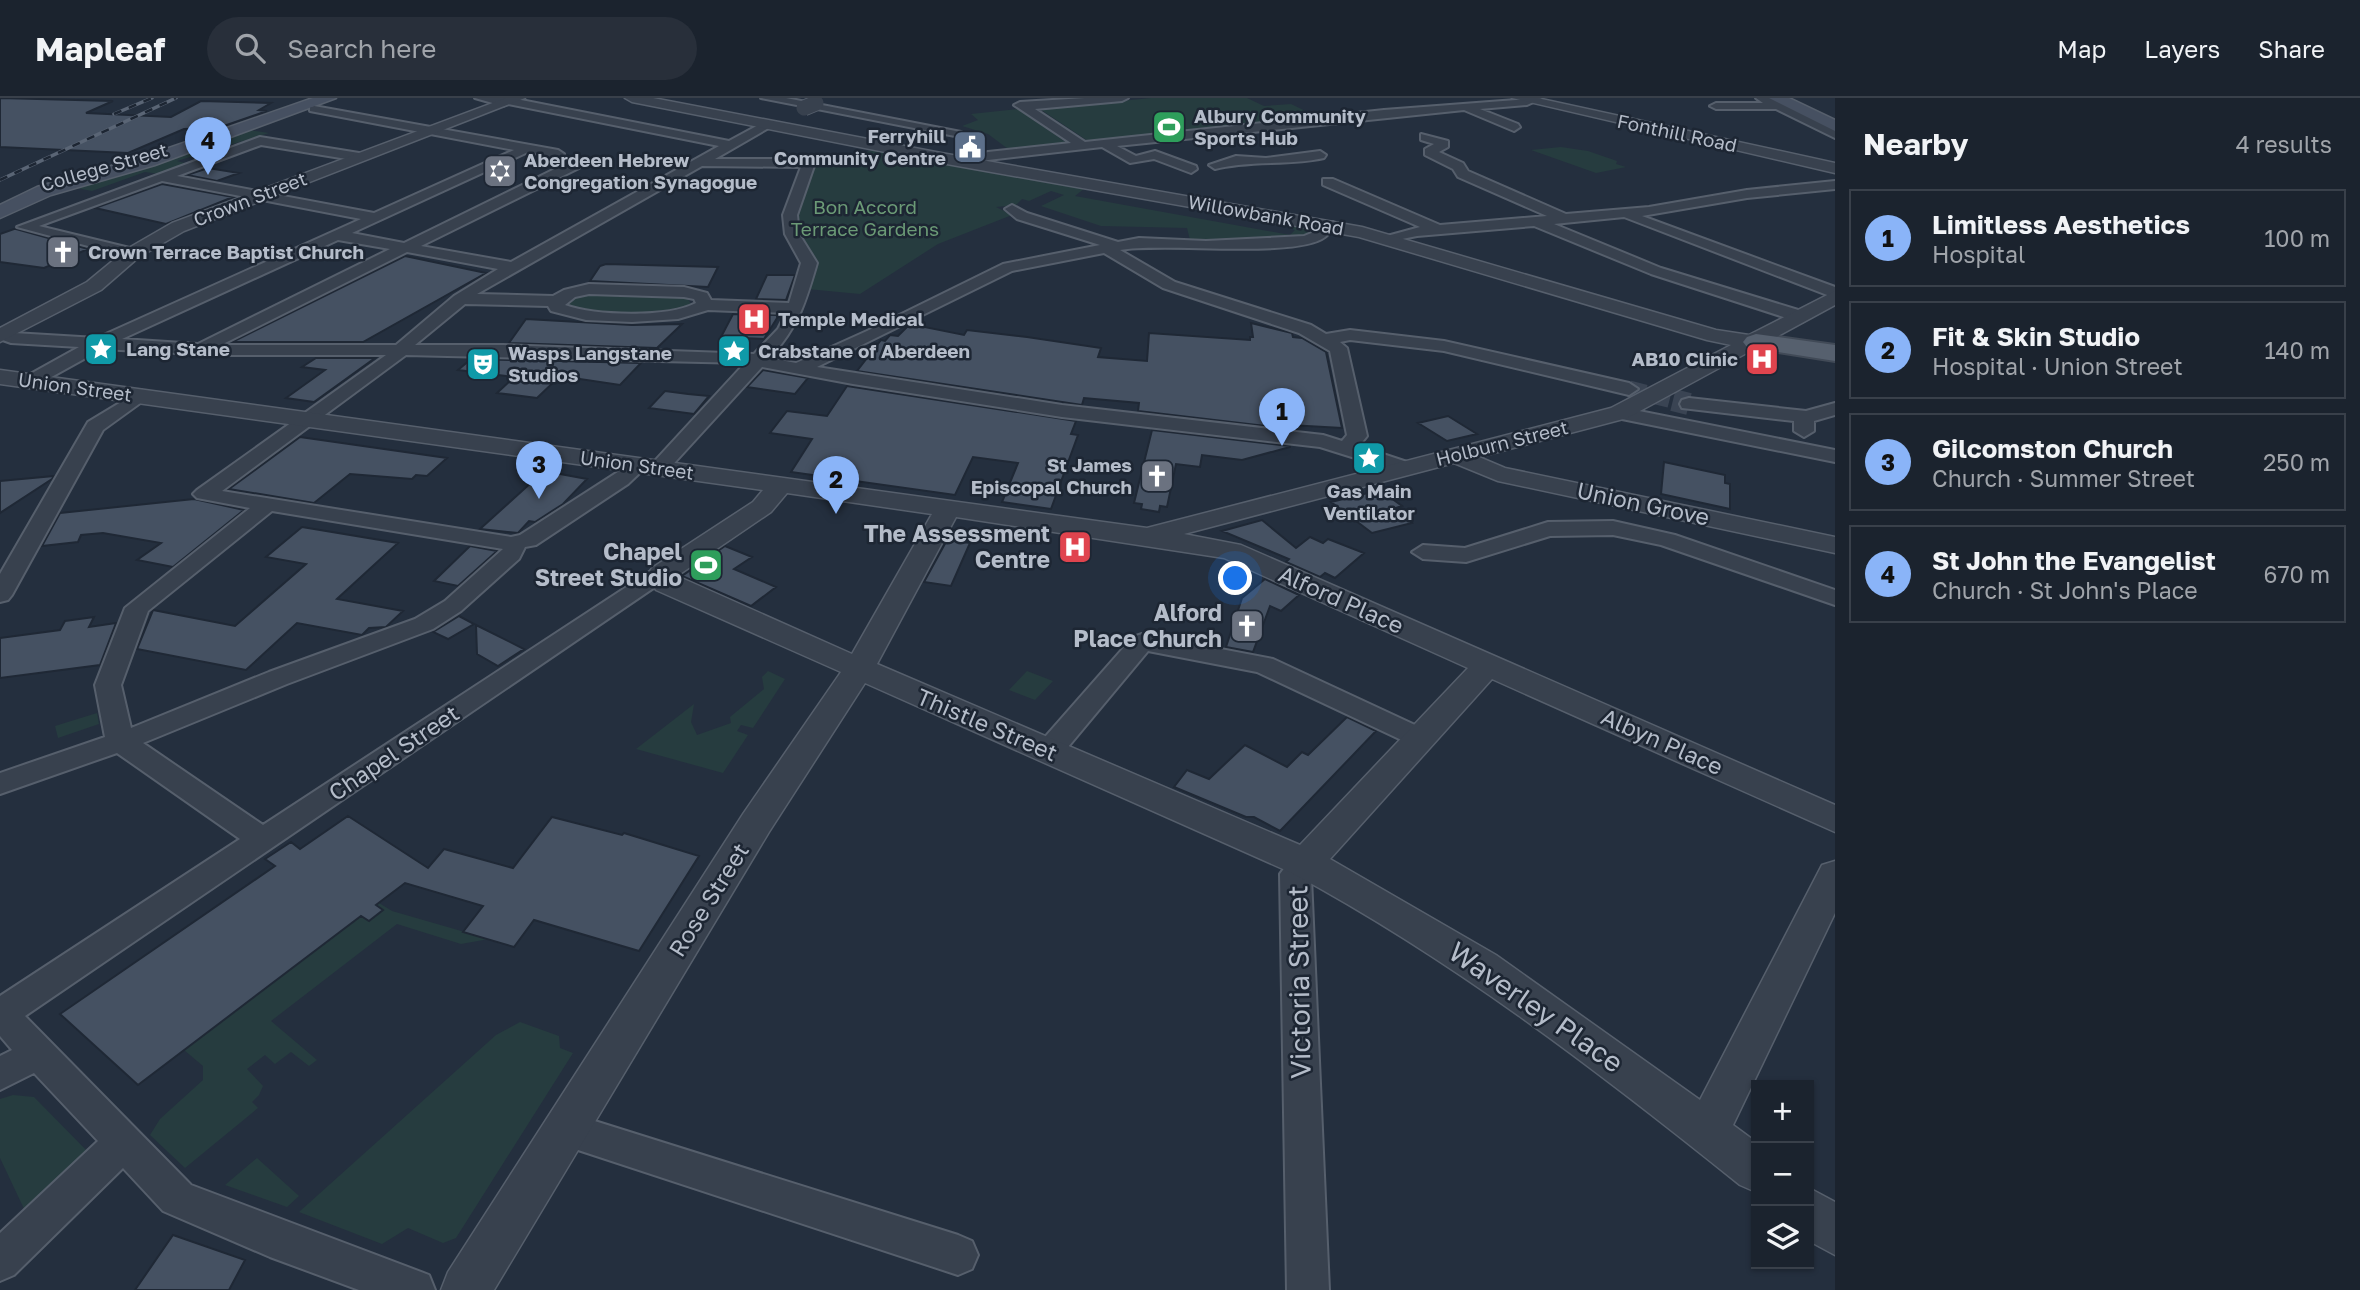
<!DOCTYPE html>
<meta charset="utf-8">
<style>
:root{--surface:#1b232e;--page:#282f3a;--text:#f1f3f6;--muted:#a0a4aa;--line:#39404a;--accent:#8ab4f8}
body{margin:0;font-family:"Golos Text",sans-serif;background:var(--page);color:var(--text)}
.controls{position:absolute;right:21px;bottom:21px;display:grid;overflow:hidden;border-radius:0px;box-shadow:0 2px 5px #0004}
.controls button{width:63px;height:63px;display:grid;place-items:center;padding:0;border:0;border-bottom:2px solid var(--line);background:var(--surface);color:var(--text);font:35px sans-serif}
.you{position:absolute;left:1236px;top:481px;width:24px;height:24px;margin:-18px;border:5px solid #fff;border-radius:50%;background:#1a73e8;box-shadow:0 0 0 10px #1a73e833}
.badge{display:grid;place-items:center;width:46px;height:46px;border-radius:50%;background:var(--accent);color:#111;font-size:23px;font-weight:700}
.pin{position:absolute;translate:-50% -58px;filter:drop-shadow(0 2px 4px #0008)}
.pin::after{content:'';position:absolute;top:37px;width:24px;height:21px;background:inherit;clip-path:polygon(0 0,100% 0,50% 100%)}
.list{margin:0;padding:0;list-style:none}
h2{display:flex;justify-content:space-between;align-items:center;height:91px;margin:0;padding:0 28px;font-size:30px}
h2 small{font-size:23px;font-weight:400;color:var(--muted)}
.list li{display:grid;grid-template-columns:46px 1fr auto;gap:21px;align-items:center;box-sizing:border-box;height:98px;margin:0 14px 14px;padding:0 14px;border:2px solid var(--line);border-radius:0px}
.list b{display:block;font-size:26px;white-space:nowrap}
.list p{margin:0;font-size:23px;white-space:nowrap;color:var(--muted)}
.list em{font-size:23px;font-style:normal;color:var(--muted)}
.icon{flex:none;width:38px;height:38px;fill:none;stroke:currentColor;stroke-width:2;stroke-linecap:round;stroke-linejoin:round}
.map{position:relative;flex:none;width:1835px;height:1192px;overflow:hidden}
header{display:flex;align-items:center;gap:42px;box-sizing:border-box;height:98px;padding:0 35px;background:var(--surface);border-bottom:2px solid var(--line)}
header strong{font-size:33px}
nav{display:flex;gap:38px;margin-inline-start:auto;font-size:24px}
.search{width:490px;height:63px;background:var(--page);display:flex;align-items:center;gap:18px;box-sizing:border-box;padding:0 24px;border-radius:38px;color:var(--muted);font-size:26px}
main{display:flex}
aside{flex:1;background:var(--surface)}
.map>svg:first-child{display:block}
.green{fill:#263c3f}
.building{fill:#455162;stroke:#1f2835;stroke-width:2}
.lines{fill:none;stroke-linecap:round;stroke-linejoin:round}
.minor-tunnel-far1{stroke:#3a4453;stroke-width:17;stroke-dasharray:17 8;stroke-linecap:butt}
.minor-tunnel{stroke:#3a4453;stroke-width:22;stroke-dasharray:22 10;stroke-linecap:butt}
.minor-casing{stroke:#565f6c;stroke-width:4}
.tertiary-casing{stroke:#565f6c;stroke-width:3}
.secondary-casing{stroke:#565f6c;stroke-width:3}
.primary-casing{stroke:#414a57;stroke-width:4}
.minor{fill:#38414e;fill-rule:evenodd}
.tertiary{fill:#38414e;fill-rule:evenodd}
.secondary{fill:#465061;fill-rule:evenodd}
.primary{fill:#56606e;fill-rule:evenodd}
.rail-casing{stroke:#5a6575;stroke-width:3.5}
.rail{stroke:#1d2633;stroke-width:2.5;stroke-dasharray:8;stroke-linecap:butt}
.tertiary-bridge-casing{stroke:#565f6c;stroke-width:17;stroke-linecap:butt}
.tertiary-bridge{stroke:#38414e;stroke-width:15}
.labels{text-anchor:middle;stroke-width:5;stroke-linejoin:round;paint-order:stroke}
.far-poi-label{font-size:19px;font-weight:bold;fill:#b4bcc9;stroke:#1d2633;text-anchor:start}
.far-street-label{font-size:19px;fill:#b4bcc9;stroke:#1d2633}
.far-park-label{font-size:19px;fill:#6b9a76;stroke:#1d2633}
.street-label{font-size:23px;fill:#b4bcc9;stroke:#1d2633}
.poi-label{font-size:23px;font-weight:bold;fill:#b4bcc9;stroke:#1d2633;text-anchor:end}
.near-street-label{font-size:28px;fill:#b4bcc9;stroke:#1d2633}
</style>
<header>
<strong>Mapleaf</strong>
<div class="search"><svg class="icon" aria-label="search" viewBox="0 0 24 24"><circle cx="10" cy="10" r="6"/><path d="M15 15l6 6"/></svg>Search here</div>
<nav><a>Map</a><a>Layers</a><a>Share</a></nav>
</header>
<main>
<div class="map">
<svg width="1835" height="1192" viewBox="0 0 1835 1192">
<rect width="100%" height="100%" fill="#242f3e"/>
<path class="green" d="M1151,0h96l17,8 27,-2 27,13 -230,24 -48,-32z
M1018,11l49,34 -59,6 -20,-15 -26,-8 16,-6 -7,-6z
M248,32l21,3 -92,28 12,3 -29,10 -15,-2 -53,19 -25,-5z
M1561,49l27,4 29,10 -1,3 10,3 -30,6 -65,-23z
M876,50l209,40 -10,8 215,39 5,-5 -5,-2 3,-3 17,4 -3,5 -9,4 -108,2 -3,-12 -86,-2 -60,-20 23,-11 -13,-4 -22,10 -7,-2 -6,6 -20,2 16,8 -74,29 -78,50 -53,-5c23,-39 -7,-36 -10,-70 -1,-19 12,-42 18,-59h34z
M590,196l88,3 10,2 3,5c-16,13 -105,11 -123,1l6,-8z
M768,573l17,8 -32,49 -12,-3 -4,6 11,4 -25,38 -87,-24 58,-45 -3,18 6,13 34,-12 -1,-6 34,-28 -2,-12z
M1027,573l26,10 -18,19 -26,-10z
M97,615l2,11 -41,14 -3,-12z
M379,805l13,8 97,28 -28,5 -64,-20 -126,97 46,39 -8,6 -18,-14 -16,12 -10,-9 -18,14 16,17 -4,9 -7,7 6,6 -73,60 -35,-33 10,-16 43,-39v-14l-19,-16 177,-134 8,5 14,-10 -7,-6z
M520,924l39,14 1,12 13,5 -117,185 -13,5 -35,-15 -26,16 -83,-32 197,-177z
M13,997l21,2 55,56 -63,60 -26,-55v-59z
M257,1060l42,38 -12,11 -62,-22z"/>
<path class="building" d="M0,0l113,3 -27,12 85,4 30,-16 70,2 -12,7 8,1 -49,17 -34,1 -56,24 -128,-6z
M208,70l31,5 -22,8 -30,-6z
M162,86l71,13 -67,27 -71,-16z
M14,131h2l72,20 -44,19 -44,-6v-28z
M405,158l81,17 -123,69h-131z
M606,166l112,3 -10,20 -118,-6 10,-15z
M767,177h28l-9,25 -30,-1z
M733,216l46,1 -15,24 -43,-2z
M526,221l106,6 50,-1 -25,24 -148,-5z
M1251,225l41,10 1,4 9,1 24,14 16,76 -52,-3v4l-152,-18 1,-8 -55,-5 -2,7 -20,-3 -205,-31 24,-31 4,1 5,-6 8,1 12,-12 54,11 3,-5 60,7 74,11 -3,9 49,4 2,-28 101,7v-3h3z
M316,260h59l-61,44 -28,-4 39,-28 -23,-3z
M471,261l170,4 -21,22 -60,-9 -23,22 -40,-5 17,-16 -56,-7z
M763,272l45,8 -13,16 -48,-7z
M847,288l229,35 -5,13 7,1 -27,74 -49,-7 16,-39 -45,-6 -18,38 -164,-23 21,-33 -42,-6 17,-22 40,5z
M665,293l23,3 21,2 -15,18 -45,-6z
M1448,318l29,18 -30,7 -29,-18z
M1152,332l138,16v1l-48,13 -40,-5 -2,12 -24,-3 -9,43 -7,-1 -1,6 -18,-3 1,-5 -8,-1z
M300,339l147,21 -20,18 -11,-1 -4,4 -62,-5 -36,29 -85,-14z
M1664,364l61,13v8l5,1v25l-69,-15z
M544,373l43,8 -24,25 -28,18 -6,-1 -11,12 -38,-4z
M54,378l-2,3 -52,34v-32z
M1380,392l22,16 -6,2 16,15 -40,10 -41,-31z
M194,401l50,11 -71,57 -36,-7 24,-17 -58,-10 -22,2 -3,7 -36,4 18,-33z
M1262,422l34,28 14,-11 13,6 5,-4 36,14 -29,25 -10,-5 -5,4 -34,-15 3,-3 -67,-28z
M302,429l96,16 -61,56 66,12 -17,16 -17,1 -7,7 -65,-12 -51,47 -109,-21 16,-39 82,16 71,-62 -40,-7z
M947,442l23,3 -19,43 -27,-4z
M470,448l27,5 -39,35 -24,-5z
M725,448l27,11 -18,12 42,18 -25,19 -69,-30z
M1265,481l34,16 -18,16 -11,-5 -17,46 -27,-5 16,-49z
M459,518l15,8 -26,15 -15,-7z
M94,519l-5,10 27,-4 -16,42 -100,13v-40l60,-8 5,-9z
M476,527l48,24 -26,17 -21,-12z
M1347,619l29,14 -96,100 -26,-14h-8l-72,-30 13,-17 22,9 36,-34 42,22 15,-15 6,3z
M348,718l80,52 16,-19 69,19 39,-51 70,18 2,-2 75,23 -60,95 -105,-31 -20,27 -51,-15 20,-26 -78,-23 -29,22 7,5 -14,11 -8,-5 -223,169 -78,-71 215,-148 -10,-7 26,-17 9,7z
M173,1137l72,25 -16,30h-94z"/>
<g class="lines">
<path class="minor-tunnel-far1" d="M1629,291l51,13"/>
<path class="minor-tunnel" d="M1673,302l16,4"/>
<g class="minor-casing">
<path id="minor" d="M475,0h36l218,43 35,-19h8v4l-57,33h94l6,4 -18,52 2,19 18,29c-12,41 -18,62 -47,95l26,5 71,-32 136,-67 97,-19 -83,-26 -12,-10 7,-4 15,8 91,29 21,-4 67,3 98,-5 10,-4 9,-10h10l2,3c-3,4 -6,9 -10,12 -29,22 -163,5 -205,13l55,32 136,43 15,9 24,-4 94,11 185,42 9,6 -9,6 -185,-44 -94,-11 -10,2 7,6 20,88 -8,10 51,17 3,4 -10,6 -83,-26 -258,-30 -209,-33 -91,-17 -96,105h-14l-3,-4 3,-4 93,-101 -339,-8 -184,136 289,46 9,-2 118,-76 10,6 -20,19 -92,61 -11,2 -6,12 -58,52 -28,18 -146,55 -144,59 120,82 391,-256h16l4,5 -649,442 166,169 238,90 6,15h-76l-89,-33 -107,-46 -40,-43 -109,107 -14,6v-48l98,-92 -64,-68 -34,17v-34l12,-6 -12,-14v-40l240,-157 -123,-86 -117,41v-21l105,-36 -10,-52 30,-77 125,-100 -53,-10 -4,-4 4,-4 189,-135h-172l-112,-6 -65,36h-12l-3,-4 3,-4 54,-30 -68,-4 -11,-4v-11l14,5 83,5 264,-119 -199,-38 -123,45 99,24v6l-5,2 -116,-31 243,-90 99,16 6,4 -6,4 -98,-16 -84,31 197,37 140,-63 -204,-39v-4l4,-1 244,44 6,4 -6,4 -30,-6 -176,81 52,10 165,-81h10v6l-158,78 90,16 208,-116 -211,-42 -5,2zM702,68l99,1 -18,48 2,19 16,29 -12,40 -78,-3 -4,-7 -23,-6 -95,-3 -25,6 -11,6 -76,-2zM338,142l52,9 -192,95 -76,-5zM407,154l91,17 -44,27 -58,49h-175zM1104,155l59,35 136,45 31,18 17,84 -5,6 -19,-6 -261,-30 -245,-38 195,-96zM589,196l95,3 10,2 2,4c-28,15 -101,13 -131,2l10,-8zM465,206l83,2 3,5 35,9 46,2 46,-3 30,-9 78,3 -8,16 -24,25 -251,-9h-88zM272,413l231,38 -58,52 -30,18 -146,53 -138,56 -10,-43 27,-74z
M761,0h25l175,34 -6,4z
M1085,0h43l-6,3 -87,8 50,33 299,-32 158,-12 -15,7 -47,4 38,15 2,3 -6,4 -50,-21 -347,36 19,10 19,-5 41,15 1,3 -6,4 -37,-14 -24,4 -28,-16 -114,13 -24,6 -6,-4 30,-10 83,-9 -57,-38 6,-3z
M1756,0h15l64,31v9l-59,-29h-60l-6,-3 6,-3h47z
M1421,36l27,7v6l-9,5 24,11 5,8 98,43 83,-7 98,-17 88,-9v8l-88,9 -105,18 193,71v11l-211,-81 -70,7 107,44 147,45 2,4 -8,5 -6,-1 -145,-47 -117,-48 -117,10 -30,6v-6l33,-9 -97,-42v-6h10l107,46 107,-9 -89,-39 -5,-8 -28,-14v-6l9,-5 -13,-4z
M1320,53l6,4 -2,3c-36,8 -73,2 -109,11l-6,-4 27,-9 30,2z
M141,292l9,6 -47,34 -91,165 -4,5 -8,2v-28l88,-152z
M1689,300l117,13 29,-8v12l-21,6v10l-10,6 -10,-6v-10l-112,-13 -2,-4 2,-4z
M1619,309l216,43v12l-223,-45 -3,-4 3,-4z
M1613,423l62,14 160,55v15l-174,-60 -48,-10 -63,1 -84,26 -43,-3 -11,-7 11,-7 42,3 83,-26z
M1142,536l131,25 157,73 4,6 -4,6 -10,3 -10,-3 -153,-72 -109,-21 -90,108 -10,2 -10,-2 -4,-7 4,-7 95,-108z
M1305,754l11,3 4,8 -9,14 18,413h-42l-7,-416 14,-19z
M566,1014l392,123 14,6 6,14 -6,14 -14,6 -392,-129 -13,-5 -6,-12 6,-12z"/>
</g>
<g class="tertiary-casing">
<path id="tertiary" d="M506,0h19l-341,133 -45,26 -38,33 -101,52v-14l87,-46 40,-33 45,-26z
M625,0h28l288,55 421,74 354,103 33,5 86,-44v14l-208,113 -148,39 26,11 330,69v16l-337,-72 -44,-18 -270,71 57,11 594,260v27l-343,-153 -162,180 166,96 204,145 122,-235 13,-4v52l-102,212 23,17v50l-16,-7c-143,-115 -287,-225 -448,-312l-427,-190 -96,149 -275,458h-53l7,-18 295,-458 98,-142 -185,-82 -8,-16 4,-6 101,-66 10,-12 -763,-106v-14l1147,158 464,-120 120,-63 -24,-5 -348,-103 -418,-74 -309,-61zM787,395l145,21 -80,140 -175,-78 94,-64zM956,419l268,41 244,110 -168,177 -423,-181z
M1512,0h25l298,65v10z
M1809,1090l26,14v53l-26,-14z"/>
</g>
<g class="secondary-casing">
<path id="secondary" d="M313,0h23l-181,67 -104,30 -51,23v-13l37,-18 106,-30z
M1769,0h20l46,22v11z"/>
</g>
<g class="primary-casing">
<path id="primary" d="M1756,236l79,11v16l-88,-14 -4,-5 4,-5z"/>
</g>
<use href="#minor" class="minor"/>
<use href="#tertiary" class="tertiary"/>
<use href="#secondary" class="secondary"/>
<use href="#primary" class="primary"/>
<g class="rail-casing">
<path id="rail" d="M114,16l38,-16
M0,82l176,-82"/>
</g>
<use href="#rail" class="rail"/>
<g class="tertiary-bridge-casing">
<path id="tertiary-bridge" d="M804,10l12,-5"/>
</g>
<use href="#tertiary-bridge" class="tertiary-bridge"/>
</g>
<defs>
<g id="stadium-square" transform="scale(1.75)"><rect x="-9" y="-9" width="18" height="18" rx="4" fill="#2e9e5b" stroke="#1d2633"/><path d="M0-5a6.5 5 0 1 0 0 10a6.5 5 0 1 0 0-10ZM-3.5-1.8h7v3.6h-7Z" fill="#fff"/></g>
<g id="civic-square" transform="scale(1.75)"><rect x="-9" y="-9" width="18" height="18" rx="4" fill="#5c6f8a" stroke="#1d2633"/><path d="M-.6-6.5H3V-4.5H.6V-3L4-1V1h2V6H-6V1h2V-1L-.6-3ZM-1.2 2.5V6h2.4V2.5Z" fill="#fff"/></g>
<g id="synagogue-square" transform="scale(1.75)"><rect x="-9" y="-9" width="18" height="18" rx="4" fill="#6b7280" stroke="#1d2633"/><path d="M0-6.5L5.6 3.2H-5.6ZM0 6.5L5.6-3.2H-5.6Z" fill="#fff"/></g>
<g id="church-square" transform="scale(1.75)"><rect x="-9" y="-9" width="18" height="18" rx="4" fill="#6b7280" stroke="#1d2633"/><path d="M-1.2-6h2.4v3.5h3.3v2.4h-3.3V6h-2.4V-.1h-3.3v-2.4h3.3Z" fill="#fff"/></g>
<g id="hospital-square" transform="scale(1.75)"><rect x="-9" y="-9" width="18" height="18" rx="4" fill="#e0444e" stroke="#1d2633"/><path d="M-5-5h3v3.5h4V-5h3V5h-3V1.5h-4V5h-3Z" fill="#fff"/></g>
<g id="sight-square" transform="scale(1.75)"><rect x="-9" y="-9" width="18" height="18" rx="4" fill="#0f9aa8" stroke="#1d2633"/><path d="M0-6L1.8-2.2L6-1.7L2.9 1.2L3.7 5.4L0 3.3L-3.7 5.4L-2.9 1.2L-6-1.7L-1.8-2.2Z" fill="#fff"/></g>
<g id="theatre-square" transform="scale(1.75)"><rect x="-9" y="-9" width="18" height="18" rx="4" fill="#0f9aa8" stroke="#1d2633"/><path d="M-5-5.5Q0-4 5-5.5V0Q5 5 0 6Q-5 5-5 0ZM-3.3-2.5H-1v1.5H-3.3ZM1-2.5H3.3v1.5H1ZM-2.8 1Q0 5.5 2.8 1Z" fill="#fff"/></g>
</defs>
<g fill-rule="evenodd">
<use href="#stadium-square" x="1169" y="29"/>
<use href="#civic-square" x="970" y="49"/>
<use href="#synagogue-square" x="500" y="73"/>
<use href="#church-square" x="63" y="154"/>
<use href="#hospital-square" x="754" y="221"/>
<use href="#sight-square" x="101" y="251"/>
<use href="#sight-square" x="734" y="253"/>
<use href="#hospital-square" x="1762" y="261"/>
<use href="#theatre-square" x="483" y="266"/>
<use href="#sight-square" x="1369" y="360"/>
<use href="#church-square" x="1157" y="378"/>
<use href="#hospital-square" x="1075" y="449"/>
<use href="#stadium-square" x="706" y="467"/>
<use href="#church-square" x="1247" y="528"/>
</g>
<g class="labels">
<g class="far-poi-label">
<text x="1194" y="25">Albury Community<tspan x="1194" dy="22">Sports Hub</tspan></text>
<text x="946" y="45" text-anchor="end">Ferryhill<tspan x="946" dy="22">Community Centre</tspan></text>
<text x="524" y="69">Aberdeen Hebrew<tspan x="524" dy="22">Congregation Synagogue</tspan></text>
<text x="88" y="161">Crown Terrace Baptist Church</text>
<text x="778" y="228">Temple Medical</text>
<text x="126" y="258">Lang Stane</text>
<text x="758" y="260">Crabstane of Aberdeen</text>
<text x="508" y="262">Wasps Langstane<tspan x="508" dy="22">Studios</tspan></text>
<text x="1738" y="268" text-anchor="end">AB10 Clinic</text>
<text x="1132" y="374" text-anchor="end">St James<tspan x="1132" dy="22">Episcopal Church</tspan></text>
<text x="1369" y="400" text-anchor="middle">Gas Main<tspan x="1369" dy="22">Ventilator</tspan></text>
</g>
<g class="far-street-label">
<text transform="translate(1677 35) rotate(12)" y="7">Fonthill Road</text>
<text transform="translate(104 69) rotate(-16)" y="7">College Street</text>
<text transform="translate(250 101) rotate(-21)" y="7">Crown Street</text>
<text transform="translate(1266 117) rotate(10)" y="7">Willowbank Road</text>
<text transform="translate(75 289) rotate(8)" y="7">Union Street</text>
<text transform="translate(1502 345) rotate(-14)" y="7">Holburn Street</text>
<text transform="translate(637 367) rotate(8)" y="7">Union Street</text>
</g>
<g class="far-park-label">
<text x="865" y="116">Bon Accord<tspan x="865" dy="22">Terrace Gardens</tspan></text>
</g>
<g class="street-label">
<text transform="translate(1643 406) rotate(12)" y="8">Union Grove</text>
<text transform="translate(1341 502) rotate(24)" y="8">Alford Place</text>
<text transform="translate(987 627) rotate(23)" y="8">Thistle Street</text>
<text transform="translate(1662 644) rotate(24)" y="8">Albyn Place</text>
<text transform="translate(394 655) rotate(-34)" y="8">Chapel Street</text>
<text transform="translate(709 802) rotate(-58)" y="8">Rose Street</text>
</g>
<g class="poi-label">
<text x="1050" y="444">The Assessment<tspan x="1050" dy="26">Centre</tspan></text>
<text x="682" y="462">Chapel<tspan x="682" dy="26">Street Studio</tspan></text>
<text x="1222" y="523">Alford<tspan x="1222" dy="26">Place Church</tspan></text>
</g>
<g class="near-street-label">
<text transform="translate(1299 884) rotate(-91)" y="10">Victoria Street</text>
<text transform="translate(1536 909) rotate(35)" y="10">Waverley Place</text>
</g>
</g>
</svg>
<div class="controls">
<button>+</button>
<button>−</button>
<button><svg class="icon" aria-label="layers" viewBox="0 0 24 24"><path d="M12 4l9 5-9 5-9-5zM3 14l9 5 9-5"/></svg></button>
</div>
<div class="you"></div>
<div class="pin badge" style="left:1282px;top:348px">1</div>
<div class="pin badge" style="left:836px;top:416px">2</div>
<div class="pin badge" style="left:539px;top:401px">3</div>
<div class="pin badge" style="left:208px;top:77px">4</div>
</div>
<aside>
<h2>Nearby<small>4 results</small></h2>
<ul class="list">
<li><span class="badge">1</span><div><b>Limitless Aesthetics</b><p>Hospital</p></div><em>100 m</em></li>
<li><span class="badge">2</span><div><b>Fit &amp; Skin Studio</b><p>Hospital · Union Street</p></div><em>140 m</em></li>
<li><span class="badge">3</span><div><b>Gilcomston Church</b><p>Church · Summer Street</p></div><em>250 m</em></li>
<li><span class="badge">4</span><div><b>St John the Evangelist</b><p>Church · St John's Place</p></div><em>670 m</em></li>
</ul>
</aside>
</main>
